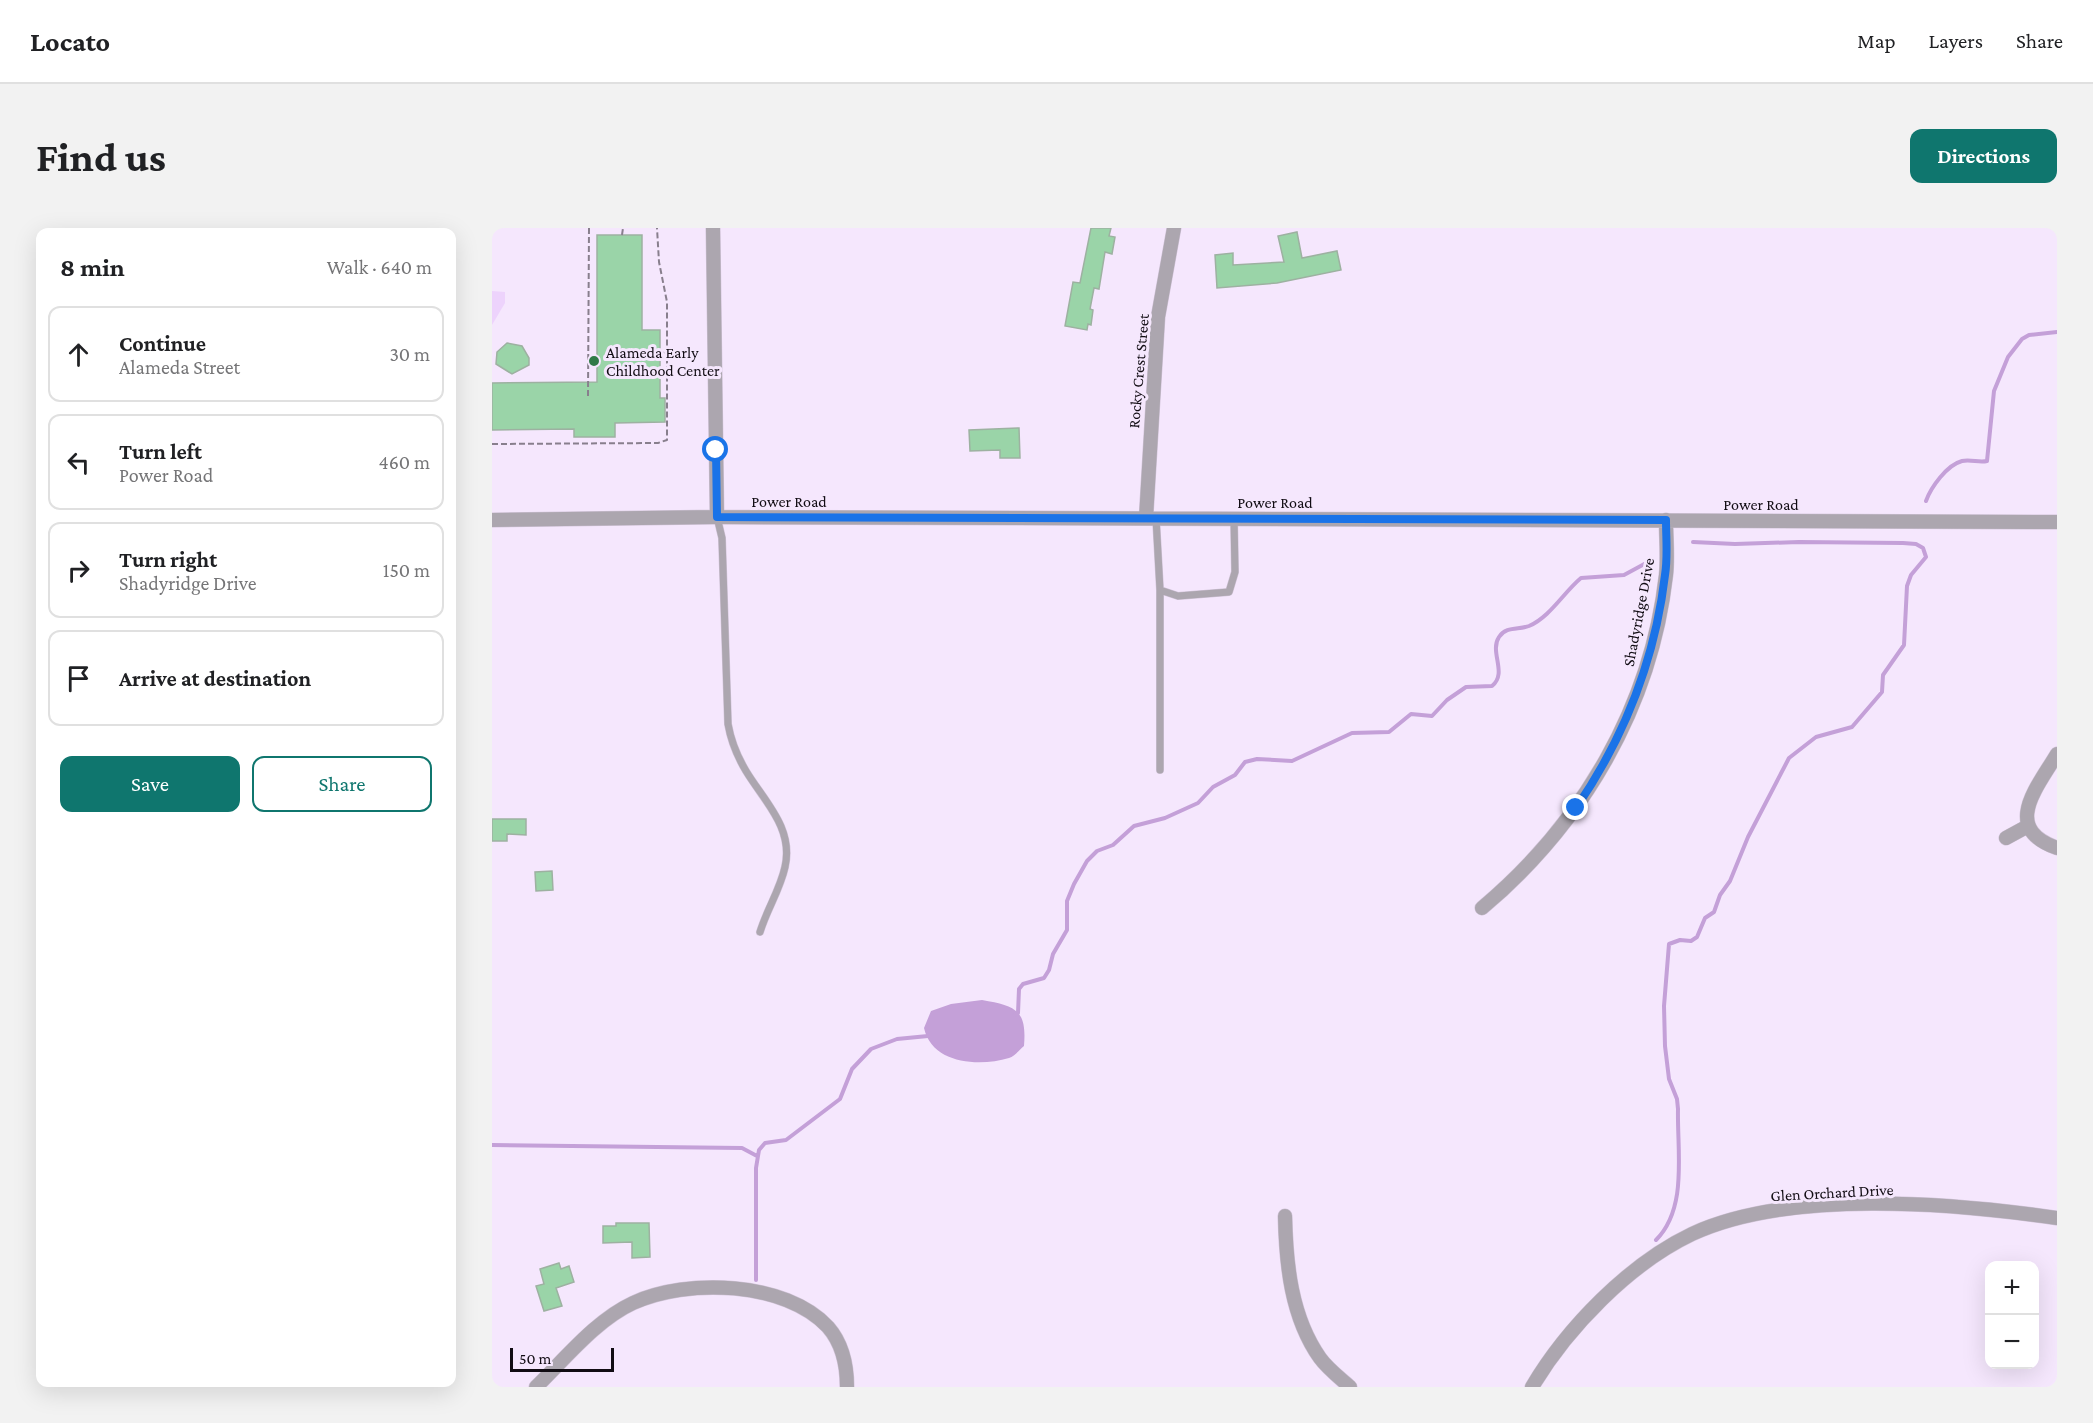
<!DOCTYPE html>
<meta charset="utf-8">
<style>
:root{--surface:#fff;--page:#f2f2f2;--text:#202124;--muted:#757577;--line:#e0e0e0;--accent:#0f766e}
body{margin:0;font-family:"Crimson Pro",serif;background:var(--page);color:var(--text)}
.controls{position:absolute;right:18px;bottom:18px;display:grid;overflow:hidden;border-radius:12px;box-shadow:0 6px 24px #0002}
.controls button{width:54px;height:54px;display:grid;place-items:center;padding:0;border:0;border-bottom:2px solid var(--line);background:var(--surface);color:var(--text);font:30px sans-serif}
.scale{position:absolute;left:18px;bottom:15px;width:104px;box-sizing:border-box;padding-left:6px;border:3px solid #110c13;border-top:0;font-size:16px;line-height:21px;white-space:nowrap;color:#110c13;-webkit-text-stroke:4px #f5e7fd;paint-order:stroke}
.stop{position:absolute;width:18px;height:18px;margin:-14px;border:4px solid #1a73e8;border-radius:50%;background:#fff}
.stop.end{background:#1a73e8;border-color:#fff;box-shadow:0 2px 6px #0008}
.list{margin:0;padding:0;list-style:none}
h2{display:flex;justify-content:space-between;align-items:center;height:78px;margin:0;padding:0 24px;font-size:26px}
h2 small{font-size:20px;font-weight:400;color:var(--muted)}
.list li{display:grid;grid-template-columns:39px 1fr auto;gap:18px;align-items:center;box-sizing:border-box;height:96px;margin:0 12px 12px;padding:0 12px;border:2px solid var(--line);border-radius:12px}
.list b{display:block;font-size:22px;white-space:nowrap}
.list p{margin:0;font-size:20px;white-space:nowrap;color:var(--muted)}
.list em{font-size:20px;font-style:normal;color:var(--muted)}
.actions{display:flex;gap:12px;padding:18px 24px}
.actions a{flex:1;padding:14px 0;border:2px solid var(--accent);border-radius:12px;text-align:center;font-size:21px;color:var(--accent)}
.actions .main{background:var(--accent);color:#fff}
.icon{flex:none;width:33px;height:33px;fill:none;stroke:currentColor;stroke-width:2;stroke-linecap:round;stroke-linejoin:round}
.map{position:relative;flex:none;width:1565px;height:1159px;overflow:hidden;border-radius:12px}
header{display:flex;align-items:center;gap:36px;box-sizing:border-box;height:84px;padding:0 30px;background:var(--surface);border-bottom:2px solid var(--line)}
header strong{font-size:28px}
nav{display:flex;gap:33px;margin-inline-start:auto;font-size:21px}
.intro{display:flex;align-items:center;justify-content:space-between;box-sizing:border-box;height:144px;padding:0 36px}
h1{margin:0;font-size:42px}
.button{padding:15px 27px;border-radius:12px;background:var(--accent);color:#fff;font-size:21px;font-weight:700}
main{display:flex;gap:36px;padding:0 36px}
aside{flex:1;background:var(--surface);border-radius:12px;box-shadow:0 6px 24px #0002}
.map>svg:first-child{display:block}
.green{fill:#edd3fc}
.water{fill:#c4a0d8}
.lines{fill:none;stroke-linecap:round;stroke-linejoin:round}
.stream{stroke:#c4a0d8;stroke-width:4}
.building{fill:#9ad4a8;stroke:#9db1a1;stroke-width:1.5}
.lane-casing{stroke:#d1c4d8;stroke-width:8}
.street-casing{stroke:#d1c4d8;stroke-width:15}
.path{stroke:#887f8d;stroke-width:2;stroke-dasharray:6 3;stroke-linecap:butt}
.lane{stroke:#aca6af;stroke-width:7}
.street{stroke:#aca6af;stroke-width:14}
.route{stroke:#1a73e8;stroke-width:8}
.poi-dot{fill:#307a47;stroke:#f5e7fd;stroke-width:2}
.labels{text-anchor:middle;stroke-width:6;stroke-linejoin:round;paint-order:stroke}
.poi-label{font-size:16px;fill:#110c13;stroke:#f5e7fd;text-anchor:start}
.street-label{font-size:16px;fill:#110c13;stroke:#f5e7fd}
</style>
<header>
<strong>Locato</strong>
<nav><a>Map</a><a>Layers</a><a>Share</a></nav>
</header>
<div class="intro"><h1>Find us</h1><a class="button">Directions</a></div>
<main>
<aside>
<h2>8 min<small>Walk · 640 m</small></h2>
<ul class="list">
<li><svg class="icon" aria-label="ahead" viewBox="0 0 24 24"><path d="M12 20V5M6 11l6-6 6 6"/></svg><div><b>Continue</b><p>Alameda Street</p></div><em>30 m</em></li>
<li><svg class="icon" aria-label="left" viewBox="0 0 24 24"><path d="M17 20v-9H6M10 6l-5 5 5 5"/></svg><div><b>Turn left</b><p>Power Road</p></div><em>460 m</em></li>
<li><svg class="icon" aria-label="right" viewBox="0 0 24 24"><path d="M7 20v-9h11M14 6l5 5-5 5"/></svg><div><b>Turn right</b><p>Shadyridge Drive</p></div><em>150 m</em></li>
<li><svg class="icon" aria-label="arrive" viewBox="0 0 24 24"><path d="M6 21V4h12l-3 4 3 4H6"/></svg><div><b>Arrive at destination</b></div></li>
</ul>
<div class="actions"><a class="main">Save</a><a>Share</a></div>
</aside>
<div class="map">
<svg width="1565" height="1159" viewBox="0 0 1565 1159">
<rect width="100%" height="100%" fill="#f5e7fd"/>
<path class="green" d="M0,63l13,1v11l-13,22z"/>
<path class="water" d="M490,772c34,6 45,10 42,46 -5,4 -9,10 -15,12 -30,9 -77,6 -85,-30l7,-17 20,-7z"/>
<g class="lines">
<path class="stream" d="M1434,273c5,-14 21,-36 36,-40 9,-2 17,2 25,0l7,-70 14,-34 14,-18 7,-4 28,-3
M523,787l3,-2 1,-24 4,-5 21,-6 5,-8 4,-16 14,-24v-29l7,-17 13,-23 10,-10 16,-6 21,-19 31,-8 33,-15 15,-16 22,-12 10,-13 12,-3 35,2 60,-28 37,-1 22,-18 21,2 15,-16 19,-13 26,-1c16,-13 -3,-34 7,-49 7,-11 20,-7 30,-11 21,-9 35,-34 52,-48l43,-3 24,-13
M0,917l250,3 15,8
M1164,1012c32,-32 21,-88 22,-131l-1,-10 -8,-20 -4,-33 -1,-40 5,-62 11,-4 11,1 6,-4 8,-19 9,-6 6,-17 10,-14 18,-44 41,-79 27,-21 36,-10 30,-35 1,-17 21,-30 3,-59 4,-11 15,-18 -3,-9 -7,-4 -13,-1 -104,-1 -64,2 -42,-2
M264,1052v-112l3,-18 6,-7 21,-3 54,-41 12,-30 19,-20 26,-10 31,-3"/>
</g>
<path class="building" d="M599,0h20l-2,8 6,1 -3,17 -7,-2 -6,37 -5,-1 -4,21 3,1 -2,15 -3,-1 -1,6 -22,-4 8,-44 7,1z
M805,4l5,26 35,-7 4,19 -64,13 -60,5 -2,-33 18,-2v12l51,-3 -6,-26z
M105,7h45v95h18v68h5v24l-50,1v14h-41v-8l-82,1v-47l105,-1z
M15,115l15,3 7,12v7l-17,9 -16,-10 1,-12z
M527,200l1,30h-20v-8l-30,1 -1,-21z
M0,591h34v16l-19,-1v7h-15z
M60,643l1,19 -17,1 -1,-19z
M124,995h33l1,34 -18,1v-16l-29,1v-17h13z
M67,1035l2,6 8,-3 5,16 -18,6 6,18 -18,5 -8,-25 8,-2 -4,-15z"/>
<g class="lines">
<g class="lane-casing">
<path id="lane" d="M225,289l5,21 6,186c3,17 9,32 18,47 18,30 48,57 39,96 -5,23 -18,42 -25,65
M664,290l4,72 18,6 51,-4 6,-20 -1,-54
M668,542v-180"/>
</g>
<g class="street-casing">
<path id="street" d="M221,0l4,289
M654,290l12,-201 16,-89
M0,292l225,-3 1340,5
M1565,526c-20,34 -56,74 0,94
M1514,610l22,-12
M990,680c101,-85 169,-201 184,-333 2,-18 0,-37 0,-55
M793,988c1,48 6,101 35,142 8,11 20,20 30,29
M44,1159c29,-28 60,-67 97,-84 54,-25 152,-22 195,24 14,16 19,39 19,60
M1040,1159c35,-59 97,-123 160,-153 97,-45 260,-31 365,-16"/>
</g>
<path class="path" d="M130,7l1,-7
M168,124l7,1
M96,168l1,-168
M0,216l166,-1 9,-3v-138l-8,-40 -2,-34"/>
<use href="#lane" class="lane"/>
<use href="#street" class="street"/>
</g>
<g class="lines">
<path class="route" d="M224,222l1,67 949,3c0,18 2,37 -1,55 -10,85 -41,163 -89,233"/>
</g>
<circle class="poi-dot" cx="102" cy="133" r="6"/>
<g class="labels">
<g class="poi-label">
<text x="114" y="130">Alameda Early<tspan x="114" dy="18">Childhood Center</tspan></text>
</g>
<g class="street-label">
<text transform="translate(646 143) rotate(-85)" y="6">Rocky Crest Street</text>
<text x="297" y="279">Power Road</text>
<text x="783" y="280">Power Road</text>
<text x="1269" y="282">Power Road</text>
<text transform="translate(1146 384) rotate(-79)" y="6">Shadyridge Drive</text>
<text transform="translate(1340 964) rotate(-3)" y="6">Glen Orchard Drive</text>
</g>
</g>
</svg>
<div class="controls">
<button>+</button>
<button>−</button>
</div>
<div class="scale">50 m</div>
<div class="stop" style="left:224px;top:222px"></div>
<div class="stop end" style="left:1084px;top:580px"></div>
</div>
</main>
